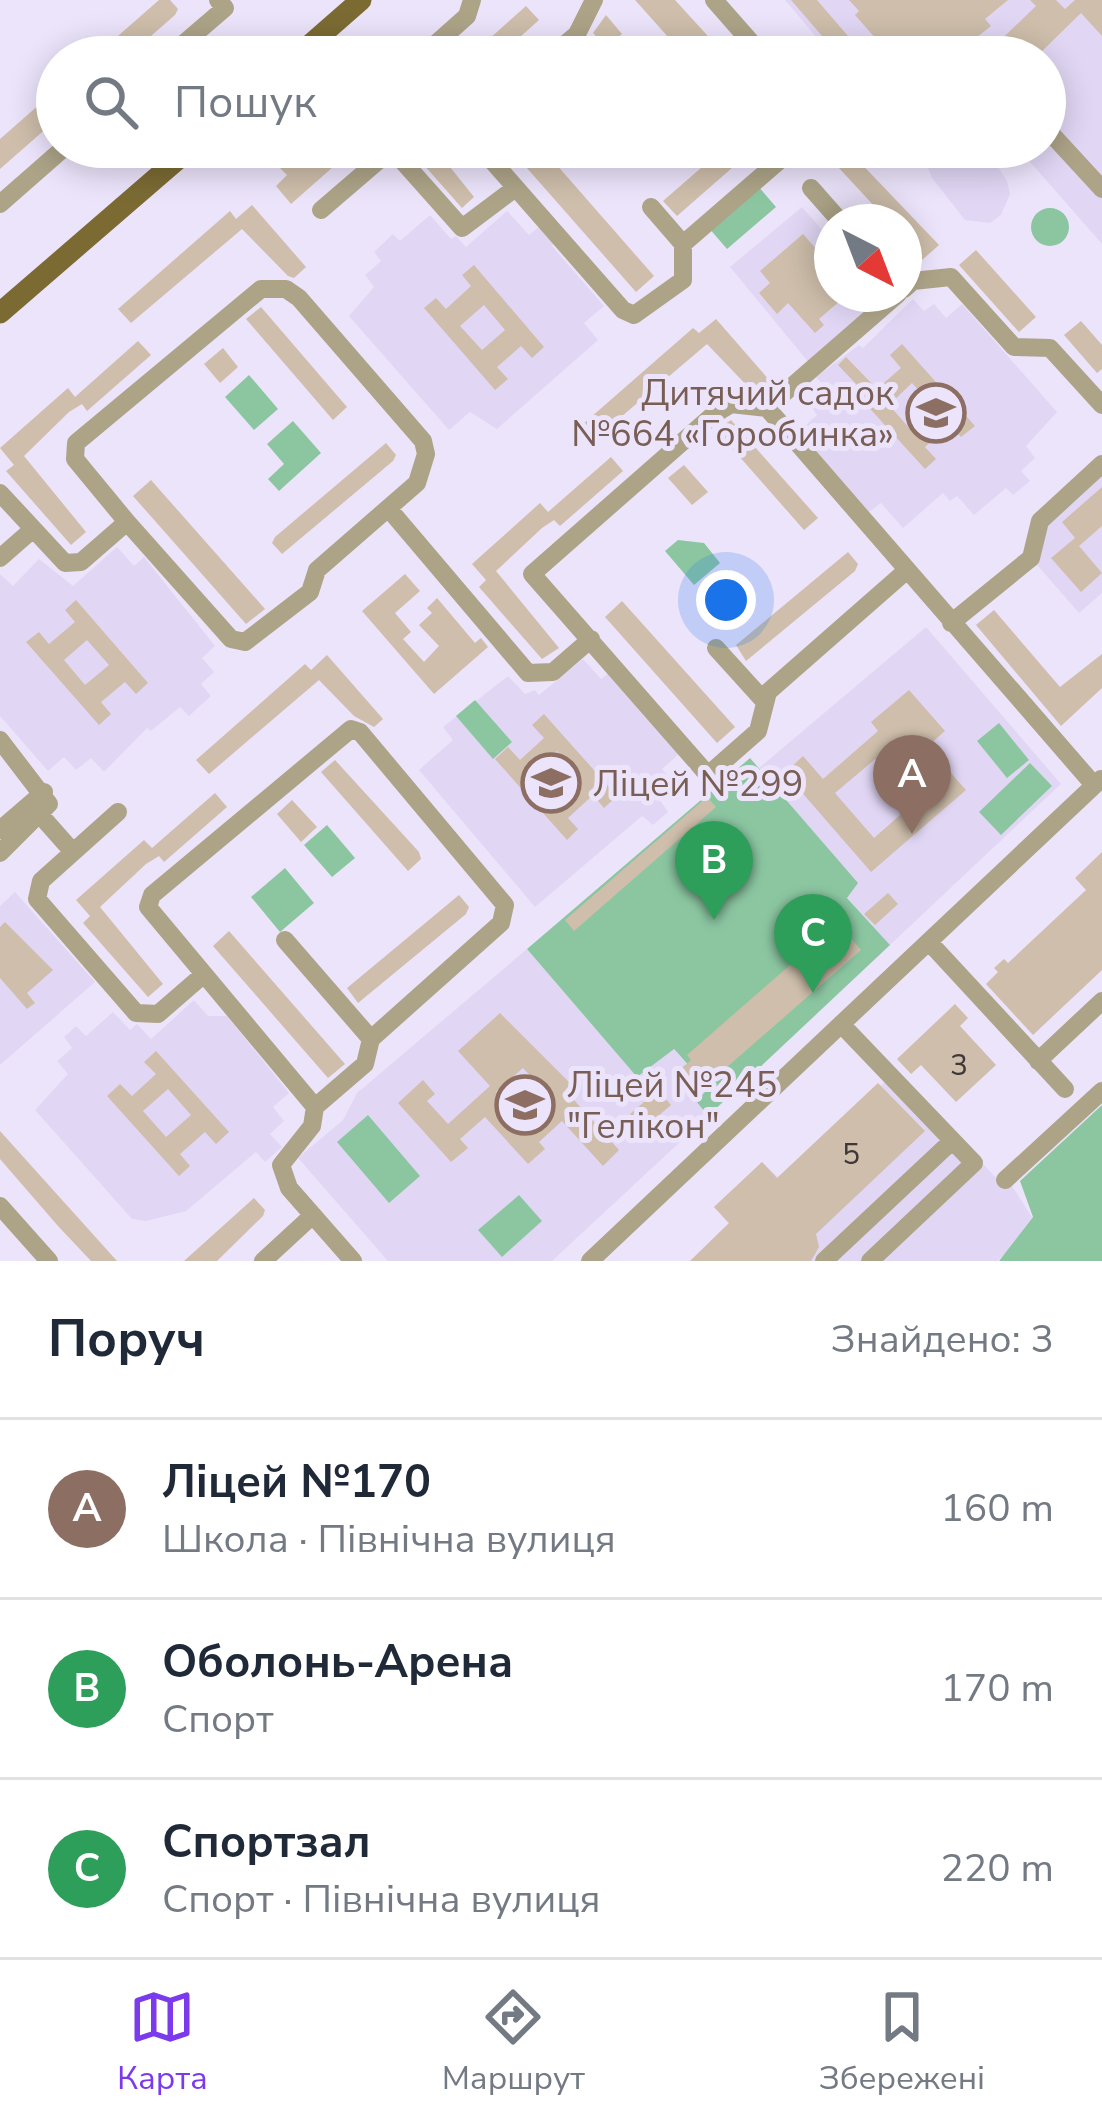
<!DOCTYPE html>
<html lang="uk">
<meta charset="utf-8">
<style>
:root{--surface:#fff;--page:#f6f6f7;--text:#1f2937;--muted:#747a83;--line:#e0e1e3;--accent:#7c3aed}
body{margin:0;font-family:"Nunito Sans",sans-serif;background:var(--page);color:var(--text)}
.compass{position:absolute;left:814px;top:204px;width:108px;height:108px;border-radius:50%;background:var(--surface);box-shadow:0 6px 30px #0003;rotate:138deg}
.you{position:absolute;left:726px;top:600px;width:42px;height:42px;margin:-30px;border:9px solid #fff;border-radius:50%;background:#1a73e8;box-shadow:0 0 0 18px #1a73e833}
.badge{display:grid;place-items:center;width:78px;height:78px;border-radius:50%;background:var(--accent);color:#fff;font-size:39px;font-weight:700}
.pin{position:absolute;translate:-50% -99px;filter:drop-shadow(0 3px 6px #0008)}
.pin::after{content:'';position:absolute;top:63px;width:42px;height:36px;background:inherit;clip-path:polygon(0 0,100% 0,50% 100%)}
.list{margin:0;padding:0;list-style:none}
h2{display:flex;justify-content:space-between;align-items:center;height:156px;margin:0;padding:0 48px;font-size:51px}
h2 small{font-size:39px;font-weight:400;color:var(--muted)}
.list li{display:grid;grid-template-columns:78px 1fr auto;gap:36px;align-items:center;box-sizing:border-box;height:180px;padding:0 48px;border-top:3px solid var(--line)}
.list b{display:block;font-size:45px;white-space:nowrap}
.list p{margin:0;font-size:39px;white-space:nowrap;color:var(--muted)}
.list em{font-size:39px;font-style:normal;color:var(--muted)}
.icon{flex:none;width:66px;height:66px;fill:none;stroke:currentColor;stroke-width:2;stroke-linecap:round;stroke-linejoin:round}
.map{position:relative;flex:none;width:1102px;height:1261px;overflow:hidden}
.search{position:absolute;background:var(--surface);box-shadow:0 6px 30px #0003;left:36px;right:36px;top:36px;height:132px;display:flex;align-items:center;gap:30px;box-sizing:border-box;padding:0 42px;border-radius:66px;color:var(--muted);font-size:45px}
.sheet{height:696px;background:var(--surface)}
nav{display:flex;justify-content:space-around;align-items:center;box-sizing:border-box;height:168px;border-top:3px solid var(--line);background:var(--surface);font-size:33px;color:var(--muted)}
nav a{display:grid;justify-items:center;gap:6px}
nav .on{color:var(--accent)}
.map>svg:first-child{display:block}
.built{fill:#e1d7f5}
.green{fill:#8bc6a1}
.building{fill:#cebeab;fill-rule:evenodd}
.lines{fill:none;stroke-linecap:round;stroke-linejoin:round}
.minor{stroke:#ada488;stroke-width:18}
.major{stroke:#7b6b33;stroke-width:21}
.labels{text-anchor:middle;stroke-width:10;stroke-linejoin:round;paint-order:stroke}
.number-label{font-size:30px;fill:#3e3839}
.education-label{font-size:36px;fill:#785e54;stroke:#ece4fb;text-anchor:start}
</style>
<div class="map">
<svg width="1102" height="1261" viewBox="0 0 1102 1261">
<rect width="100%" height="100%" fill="#ece4fb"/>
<path class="built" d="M785,0h317v244l-85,-97h28v-90h-212z
M934,147l51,1 22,33 3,13 -9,21 -11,8 -25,-3 -33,-42 -4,-10z
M802,207l30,34v53h46l6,6 -74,64 -80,-97z
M507,211l22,24 12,-10 14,17 -3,4 52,60 -20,17 14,17 -101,89 -27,-17 -21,18 -100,-114 25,-29 -9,-12 16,-14 -7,-9 19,-18 7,7 30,-26 21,24 5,-3 10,11z
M913,299l11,12 10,-7 12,14 16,-14 95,108 -31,34 9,12 -14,13 9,10 -17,14 -7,-7 -32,27 -17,-19 -7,5 -7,-8 -40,35 -22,-25 -12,9 -70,-81 18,-16 -8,-11 17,-15 -10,-12 43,-32 4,3z
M1102,464v129l-23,20 -48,-55 9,-37z
M117,547l17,19 10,-9 71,89 -13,12 12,14 -13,12 10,12 -22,20 -9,-9 -29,24 -4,-3 -43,44 -13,-14 -15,12 -12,-13 -16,14 -48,-55v-142l13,12 26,-27 34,27z
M926,627l135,157 -171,161 -43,-48 10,-14 -98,-115z
M583,659l18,20 9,-7 69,82 -17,15 10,12 -15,15 11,16 -15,13 -11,-9 -107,91 -116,-137 34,-30 -10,-13 65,-51 17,18 10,-4 4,5z
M15,892l80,90 -95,83v-159z
M527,949l110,127 36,-27 37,39 -14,13 12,15 -156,145h-164l-90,-103 45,-38 14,-27z
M194,1000l14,16h19l62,77 -16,14 11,14 -14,13 12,13 -17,15 -9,-10 -70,59 -40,10 -14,-2 -97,-109 33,-36 -11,-13 15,-13 -8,-11 12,-11 10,10 27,-24 17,18 7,-6 14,15z
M897,1071l101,109 12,3 22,34 -25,35 -10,9h-307l39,-37 -15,-17 48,-45 16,15z"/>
<path class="green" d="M757,185l19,22 -49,42 -19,-22z
M1031 227a19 19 0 1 1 38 0a19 19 0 1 1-38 0Z
M249,375l29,34 -24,21 -29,-33z
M293,421l28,32 -42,38 -11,-12 16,-15 -17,-20z
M678,540l26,3 16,20 -26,22 -29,-34z
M475,700l37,42 -19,17 -37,-43z
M999,723l30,37 -22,18 -30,-37z
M750,758l108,125 -11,15 43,47 -182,171 -12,-15 13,-13 -35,-39 -37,28 -110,-128z
M1030,763l22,23 -51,49 -22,-23z
M327,825l28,33 -23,19 -28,-32z
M285,868l29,35 -34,29 -29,-35z
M1102,1105v156h-103l34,-44 -13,-36z
M368,1115l52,61 -31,27 -52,-61z
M519,1195l23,26 -40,36 -24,-27z"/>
<path class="building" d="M159,0h11l8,9 -3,6 -48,42h-33z
M635,0h40l52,57h-41z
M791,0h26l49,57h-38l7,-6z
M849,0h159l-23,19 6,7 -39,31h-60l-37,-42 4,-4z
M1030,0h26l9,9 10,-9h27v36l-21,-23 -45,44h-53l53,-51z
M526,6l13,14 -10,9 -32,28h-28z
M606,15l16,19 -16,14 -13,-15z
M57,89v30l-57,50v-30z
M304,147h42l4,5 -59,52 -15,-18 11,-11 -7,-7z
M408,147h26l40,50 -12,11z
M534,147h7l113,129 -18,16 -117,-133z
M725,147h31l-79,69 -14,-15z
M853,155l86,90 -17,15 -18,-21v-17h-15l-51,-55z
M252,205l54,62 -12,11 -6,-2 -46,-47 -111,94 -13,-14 112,-98 6,8z
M803,234l29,33v27h16l-29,25 5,6 -9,8 -27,-30 -11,11 -18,-21 11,-10 -10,-12z
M976,250l60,67 -17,15 -60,-67z
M474,265l70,82 -12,11 -11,-12 -24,21 11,12 -13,11 -71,-82 12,-10 10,11 25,-23 -9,-11zM484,305l21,25 -23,20 -22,-24z
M261,307l86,100 -14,13 -87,-101z
M716,319l55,63 -17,11 -47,-49 -112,95 -13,-14 111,-97 6,5z
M1081,321l21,24v24l-5,4 -33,-38z
M138,341l13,14 -64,56 -5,-7 -13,8 -45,44 62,76 -15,13 -65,-74 8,-6 -14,-17 68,-60 7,9z
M902,344l73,82 -14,11 -11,-12 -25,22 11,12 -11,10 -73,-80 5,-4 -19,-20 8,-8 31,32 24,-21 -11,-13zM912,383l23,25 -24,22 -22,-25z
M223,348l15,19 -18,16 -16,-19z
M731,420l87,98 -14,12 -88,-100z
M386,443l10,12 -3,6 -111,93 -10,-11 3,-6z
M611,457l12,14 -63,55 -6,-6 -12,8 -46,43 63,77 -17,11 -63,-72 7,-7 -14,-16 68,-61 8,9z
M684,465l24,27 -16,13 -24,-27z
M151,480l114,129 -19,15 -113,-128z
M1102,487v39l-23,20 23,27 -21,19 -30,-34 24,-20 -13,-16z
M848,552l10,12 -3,7 -109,90 -10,-16z
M405,574l15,17 -25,22 16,19 -8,7 21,23 15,-16 -20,-21 13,-12 -5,-5 10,-10 38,45 6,-5 7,9 -54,47 -72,-83z
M76,600l72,83 -12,11 -11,-12 -24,20 10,12 -12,11 -73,-83 13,-10 10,12 26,-22 -10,-12zM87,640l22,25 -24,20 -21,-25z
M622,601l113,126 -18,16 -112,-126z
M994,610l66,77 42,-33v34l-41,38 -85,-101z
M327,655l56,64 -9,8 -20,-11 -35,-36 -110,94 -13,-14 109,-96 6,6z
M909,690l36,41 -31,27 23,26 13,-12 16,18 -95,82 -86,-99 18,-17 20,23 55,-48 -7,-9zM886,750l38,44 -50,44 -39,-45z
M544,714l73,82 -13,12 -11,-13 -25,23 10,11 -11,11 -72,-81 13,-12 12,13 24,-22 -12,-13zM557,751l22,26 -25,22 -22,-26z
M335,760l84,92 2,7 -13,12 -87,-99z
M215,793l12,14 -63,55 -5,-6 -13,8 -46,43 63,77 -15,13 -65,-74 7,-7 -14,-16 68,-60 8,8z
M707,797l9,10 -142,124 -9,-11z
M292,800l25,27 -16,15 -24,-28z
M1102,852v118l-69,65 -47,-51 12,-12 -4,-4 10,-9 4,4 78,-73 -11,-12z
M888,893l10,11 -23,21 -11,-11z
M459,895l10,12 -3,7 -108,89 -11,-15z
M5,922l48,48 -26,23 8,10 -8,6 -27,-31v-51z
M838,923l23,27 -151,132 -4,-5 -19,16 -11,-20 15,-13 -4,-5z
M229,931l116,133 -17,14 -115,-132z
M955,1004l13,14 -8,8 36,39 -40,37 -35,-37 -10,9 -14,-15z
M500,1013l71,71 -6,6 54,60 -16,16 -41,-45 -23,21 6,7 -17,15 -43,-47 -25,22 8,9 -17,14 -53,-59 25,-23 12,14 -8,7 21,23 42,-38 -32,-35zM523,1068l30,33 -27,24 -30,-33z
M156,1051l73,81 -13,12 -11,-12 -25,22 10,12 -11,10 -72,-80 13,-12 12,12 24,-22 -12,-12zM168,1089l23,26 -25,22 -23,-26z
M878,1083l47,48 -109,103 3,13 -8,14h-121l39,-38 -15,-16 48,-45 15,16z
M658,1090l13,15 -28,24 -13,-15z
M0,1131l117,130h-26l-33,-35 -58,-67z
M254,1198l11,12 -2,6 -46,45h-33z"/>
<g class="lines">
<path class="minor" d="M714,0l50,57
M168,57l57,-49 -7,-8
M421,57l46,-41 5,-16
M550,57l27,-23 17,-34
M1045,127l57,62
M390,147l72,81 52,-39
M480,147l143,163 11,5 49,-35v-36l112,-97
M811,188l30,34
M0,204l65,-57
M651,207l32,37
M321,210l71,-61
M904,289l9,-8 38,-4 63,70 36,1 52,57
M767,408l131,-114
M0,493l65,70 16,-1 46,-40 104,117 14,3 65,-50 7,-22 100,-87 9,-29 -3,-13 -124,-143 -13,-9h-25l-185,154 -1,16 52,63
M388,508l140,165 25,-1 38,-33
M0,558l32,-28
M906,571l-138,121 -10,39 -50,44 -176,-201 181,-159 18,-11 36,4 327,377
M951,623l80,-65 9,-37 62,-57
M716,648l48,53
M0,740l49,64 -49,49
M118,812l-77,69 -4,18 99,114 22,1 45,-39
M42,817l31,35
M0,830l44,-38
M285,940l86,99 -6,25 -50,43 -3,19 -31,39 8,23 64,73
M929,942l136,147
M841,1024l133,139 -104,98
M1038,1061l64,-60
M315,1107l-167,-200 4,-12 199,-166 9,3 145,173 -4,18 -130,116
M1005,1180l97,-89
M0,1206l49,55
M263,1261l50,-46
M590,1261l511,-482
M824,1261l128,-120"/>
<path class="major" d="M296,57l65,-57
M0,313l192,-166"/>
</g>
<defs>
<g id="school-ring" transform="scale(3)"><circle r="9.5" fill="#ece4fb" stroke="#8d6e63" stroke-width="1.5"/><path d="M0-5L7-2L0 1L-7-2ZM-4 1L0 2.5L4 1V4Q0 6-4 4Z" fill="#8d6e63"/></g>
</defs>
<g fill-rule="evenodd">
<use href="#school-ring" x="936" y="413"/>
<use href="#school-ring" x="551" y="783"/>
<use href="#school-ring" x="525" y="1105"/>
</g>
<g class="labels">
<g class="number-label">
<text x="959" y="1075">3</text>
<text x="851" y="1164">5</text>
</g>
<g class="education-label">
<text x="894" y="405" text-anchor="end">Дитячий садок<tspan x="894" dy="41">№664 «Горобинка»</tspan></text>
<text x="593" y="796">Ліцей №299</text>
<text x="567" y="1097">Ліцей №245<tspan x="567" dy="41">"Гелікон"</tspan></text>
</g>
</g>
</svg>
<svg class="compass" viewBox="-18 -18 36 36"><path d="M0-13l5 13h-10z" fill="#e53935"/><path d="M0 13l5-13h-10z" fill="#747a83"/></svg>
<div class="you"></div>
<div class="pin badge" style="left:912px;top:834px;background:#8d6e63">A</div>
<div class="pin badge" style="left:714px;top:920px;background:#2e9e5b">B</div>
<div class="pin badge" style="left:813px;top:993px;background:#2e9e5b">C</div>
<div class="search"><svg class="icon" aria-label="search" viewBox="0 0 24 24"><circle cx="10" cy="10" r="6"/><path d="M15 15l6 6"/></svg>Пошук</div>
</div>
<section class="sheet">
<h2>Поруч<small>Знайдено: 3</small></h2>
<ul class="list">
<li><span class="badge" style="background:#8d6e63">A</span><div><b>Ліцей №170</b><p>Школа · Північна вулиця</p></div><em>160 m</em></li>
<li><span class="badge" style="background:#2e9e5b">B</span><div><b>Оболонь-Арена</b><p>Спорт</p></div><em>170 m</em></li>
<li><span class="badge" style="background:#2e9e5b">C</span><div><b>Спортзал</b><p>Спорт · Північна вулиця</p></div><em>220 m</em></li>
</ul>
</section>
<nav>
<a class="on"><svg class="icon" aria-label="map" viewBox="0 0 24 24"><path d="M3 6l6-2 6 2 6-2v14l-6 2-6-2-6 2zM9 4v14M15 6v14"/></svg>Карта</a>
<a><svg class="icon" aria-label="directions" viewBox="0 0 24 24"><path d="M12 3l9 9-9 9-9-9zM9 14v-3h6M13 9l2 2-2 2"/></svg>Маршрут</a>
<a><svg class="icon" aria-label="saved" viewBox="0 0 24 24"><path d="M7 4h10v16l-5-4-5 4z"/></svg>Збережені</a>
</nav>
